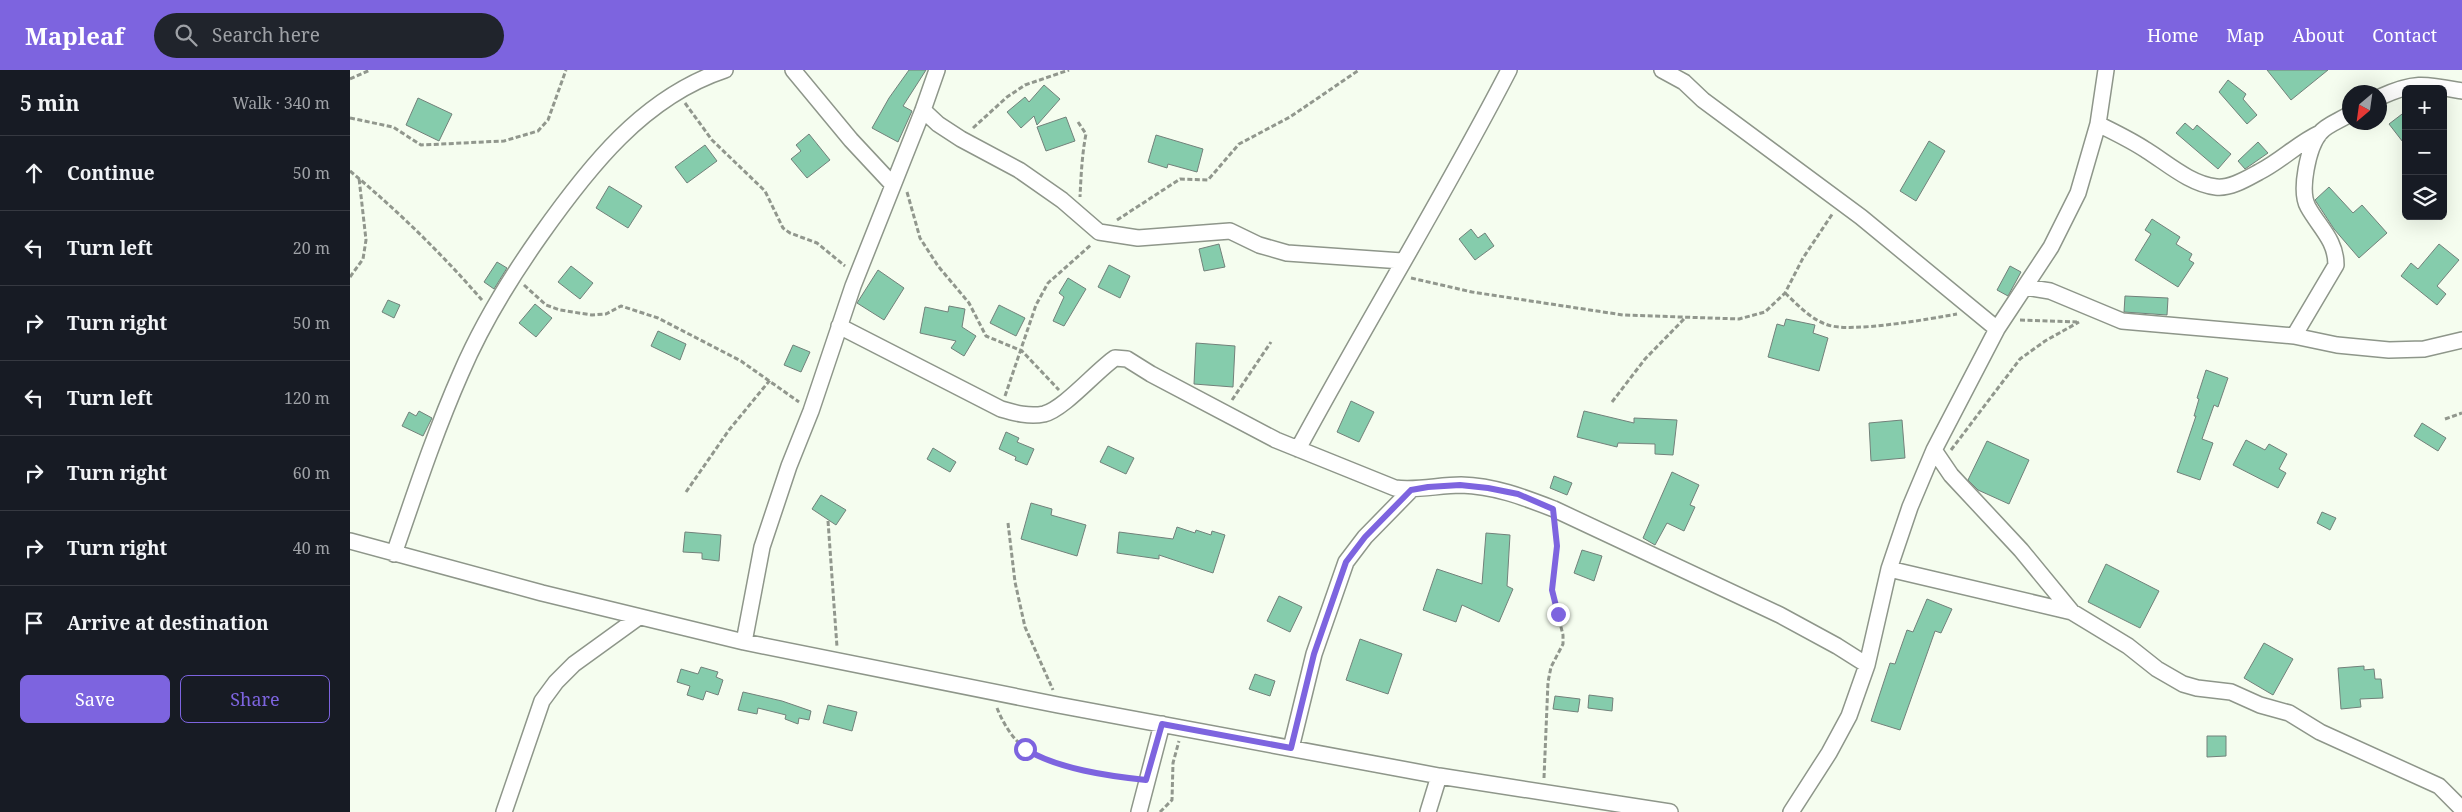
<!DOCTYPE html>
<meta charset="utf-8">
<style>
:root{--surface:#171b24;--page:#20242c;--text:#f1f3f6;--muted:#9ea1a6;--line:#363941;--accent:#7d64df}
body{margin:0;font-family:"Noto Serif",serif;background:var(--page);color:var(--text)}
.controls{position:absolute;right:15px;top:15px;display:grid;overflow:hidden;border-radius:8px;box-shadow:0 5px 20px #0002}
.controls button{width:45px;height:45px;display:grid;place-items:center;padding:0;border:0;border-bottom:1px solid var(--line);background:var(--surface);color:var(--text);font:25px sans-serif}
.compass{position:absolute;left:1992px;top:15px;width:45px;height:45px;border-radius:50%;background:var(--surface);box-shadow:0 5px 20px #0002;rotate:209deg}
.stop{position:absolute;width:15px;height:15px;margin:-11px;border:4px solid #7d64df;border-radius:50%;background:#fff}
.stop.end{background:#7d64df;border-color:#fff;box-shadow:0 1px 5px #0008}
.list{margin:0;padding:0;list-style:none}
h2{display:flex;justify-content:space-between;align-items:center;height:65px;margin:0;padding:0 20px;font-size:21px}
h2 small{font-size:16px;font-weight:400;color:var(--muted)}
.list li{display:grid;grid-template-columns:32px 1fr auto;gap:15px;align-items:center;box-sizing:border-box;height:75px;padding:0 20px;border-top:1px solid var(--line)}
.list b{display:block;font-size:19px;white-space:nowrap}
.list em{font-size:16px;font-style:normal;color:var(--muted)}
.actions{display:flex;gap:10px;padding:15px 20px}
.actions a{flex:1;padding:11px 0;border:1px solid var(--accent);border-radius:8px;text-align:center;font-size:18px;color:var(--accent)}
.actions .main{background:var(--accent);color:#fff}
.icon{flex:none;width:28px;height:28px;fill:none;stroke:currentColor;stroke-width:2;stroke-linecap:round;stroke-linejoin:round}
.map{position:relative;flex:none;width:2112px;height:742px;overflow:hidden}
header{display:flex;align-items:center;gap:30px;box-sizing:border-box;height:70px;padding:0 25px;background:var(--accent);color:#fff}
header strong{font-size:24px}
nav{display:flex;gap:28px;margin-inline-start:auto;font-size:18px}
.search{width:350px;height:45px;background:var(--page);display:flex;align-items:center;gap:12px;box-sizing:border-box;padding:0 18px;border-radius:28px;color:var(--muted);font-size:19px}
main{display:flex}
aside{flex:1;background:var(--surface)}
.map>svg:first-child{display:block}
.building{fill:#85ccac;stroke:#72817a}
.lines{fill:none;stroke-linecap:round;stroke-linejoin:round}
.minor-casing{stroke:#8e968a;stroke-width:18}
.path{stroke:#91978d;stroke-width:3;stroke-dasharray:5 2.5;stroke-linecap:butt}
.minor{stroke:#fff;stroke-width:15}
.route{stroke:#7d64df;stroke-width:6}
</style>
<header>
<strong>Mapleaf</strong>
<div class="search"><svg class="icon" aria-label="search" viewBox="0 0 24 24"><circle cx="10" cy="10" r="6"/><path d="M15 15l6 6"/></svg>Search here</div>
<nav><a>Home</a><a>Map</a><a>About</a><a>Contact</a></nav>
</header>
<main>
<aside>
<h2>5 min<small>Walk · 340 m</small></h2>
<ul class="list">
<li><svg class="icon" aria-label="ahead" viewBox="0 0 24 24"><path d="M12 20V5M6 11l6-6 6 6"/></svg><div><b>Continue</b></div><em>50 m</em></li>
<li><svg class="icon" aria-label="left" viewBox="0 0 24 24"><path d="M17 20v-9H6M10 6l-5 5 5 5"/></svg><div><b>Turn left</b></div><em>20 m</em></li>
<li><svg class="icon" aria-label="right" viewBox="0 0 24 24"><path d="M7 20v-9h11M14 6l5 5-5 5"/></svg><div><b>Turn right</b></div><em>50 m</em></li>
<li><svg class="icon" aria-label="left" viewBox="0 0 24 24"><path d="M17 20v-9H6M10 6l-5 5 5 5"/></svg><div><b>Turn left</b></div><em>120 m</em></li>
<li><svg class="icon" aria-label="right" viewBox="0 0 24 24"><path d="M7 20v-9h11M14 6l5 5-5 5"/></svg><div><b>Turn right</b></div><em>60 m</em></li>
<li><svg class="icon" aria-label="right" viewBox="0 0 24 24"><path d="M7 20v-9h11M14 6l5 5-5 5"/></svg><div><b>Turn right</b></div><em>40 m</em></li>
<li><svg class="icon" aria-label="arrive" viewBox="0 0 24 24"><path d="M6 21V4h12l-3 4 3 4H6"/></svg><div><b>Arrive at destination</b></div></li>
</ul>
<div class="actions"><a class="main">Save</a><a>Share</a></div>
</aside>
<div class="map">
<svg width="2112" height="742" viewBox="0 0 2112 742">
<rect width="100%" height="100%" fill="#f5fdef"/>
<path class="building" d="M559,0h17l-23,36 9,5 -14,31 -26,-14 17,-30z
M1917,0h61l-37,30z
M1878,10l18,14 -3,5 14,16 -10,9 -28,-32z
M694,15l16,14 -23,26 -3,-9 -13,12 -14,-16 18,-15 4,5z
M68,28l34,16 -13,27 -33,-16z
M2056,41v35l-17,-22z
M716,47l9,24 -29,10 -9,-24z
M1835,53l8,7 4,-5 34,29 -13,15 -42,-36z
M459,64l21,26 -23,18 -16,-19 10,-8 -5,-6z
M806,65l47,14 -6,23 -29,-8 -1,4 -19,-6z
M1579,71l16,10 -29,50 -16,-10z
M1908,72l10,11 -23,16 -7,-8z
M355,75l12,16 -30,22 -12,-16z
M259,116l33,20 -14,22 -32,-20z
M1979,117l24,26 9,-8 25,28 -28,25 -25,-29 -17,-26 -2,-3z
M1802,149l28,18 -4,7 16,10 -3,6 5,3 -16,24 -43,-27 16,-26 -6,-4z
M1121,159l7,9 7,-5 9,13 -19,14 -16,-21z
M869,174l6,23 -21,4 -5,-22z
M2089,174l20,16 -22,26 9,8 -9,11 -36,-29 10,-13 7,6z
M147,192l10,6 -13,21 -10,-7z
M759,195l21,11 -10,22 -22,-11z
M221,196l22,17 -13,16 -22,-17z
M1660,196l11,6 -13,24 -11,-6z
M528,200l26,18 -20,32 -27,-17z
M718,208l18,11 -22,37 -11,-5 11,-24 -5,-4z
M1775,226l43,2 -1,17 -43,-3z
M38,230l12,5 -6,13 -12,-6z
M185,234l17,14 -16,19 -17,-14z
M649,235l26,13 -9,18 -26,-13z
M599,236l16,3 -3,18 14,9 -12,20 -13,-8 5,-7 -36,-8 5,-26 23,5z
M1436,249l29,6 -2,8 15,5 -9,33 -51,-14 9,-33 7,2z
M308,261l28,13 -6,16 -29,-14z
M846,273l39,3 -2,41 -39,-3z
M443,275l17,7 -9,20 -17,-7z
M1856,300l22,8 -10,29 -4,-2 -12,34 11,4 -13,37 -23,-8 19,-56h-2l5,-17 -2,-1z
M1001,331l23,11 -15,30 -22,-10z
M69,341l13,7 -9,18 -21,-10 7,-14 7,4z
M1234,341l50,12v-5l43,2 -4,35 -18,-1v-10l-37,-1 -1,4 -40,-10z
M1552,350l3,38 -34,3 -2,-38z
M2072,353l24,15 -8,13 -24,-15z
M656,362l13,6 -2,4 17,7 -7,16 -12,-5 1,-3 -17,-8z
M1896,370l19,10 4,-6 18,10 -8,15 7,4 -8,15 -45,-23z
M1637,371l42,19 -20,44 -31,-14 -10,-10z
M758,376l26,12 -8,16 -26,-12z
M583,378l23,14 -6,10 -23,-13z
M1322,402l27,13 -9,20 5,2 -11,24 -17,-8 -12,22 -12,-7z
M1204,406l18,7 -5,12 -17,-7z
M471,425l25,15 -10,15 -24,-16z
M681,433l21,6 -1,6 35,10 -9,31 -56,-17z
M1972,442l14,6 -6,12 -13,-7z
M827,457l18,6 1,-3 15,5 1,-4 13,4 -12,38 -54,-18v4l-42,-6 2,-21 54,7z
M335,462l36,3 -2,26 -17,-2v-6l-19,-1z
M1136,463l24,2 -3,51 6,3 -14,33 -37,-17 -6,17 -33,-12 14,-41 45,15z
M1232,480l20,6 -8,25 -20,-8z
M1756,494l53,27 -19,37 -52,-26z
M929,526l23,11 -12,25 -23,-11z
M1577,529l25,10 -11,24 -6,-2 -35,99 -29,-9 19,-58 5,1 12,-34 6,2z
M1010,569l42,15 -14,40 -42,-14z
M1914,573l29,16 -20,36 -29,-17z
M2014,596v4l10,-1 1,10h6l2,19 -23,1 1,8 -20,2 -3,-41z
M351,597l17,5 -2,5 7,3 -5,15 -12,-4 -3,9 -16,-5 3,-9 -13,-4 4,-13 17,5z
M905,604l20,7 -5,15 -21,-7z
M393,622l39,9 29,10 -2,9 -10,-2 -1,6 -13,-5 1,-4 -28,-7 -1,6 -19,-4z
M1239,625l24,3 -1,13 -24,-3z
M1205,626l25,3 -2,13 -25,-3z
M478,635l29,7 -5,19 -29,-8z
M1857,666h19v20l-19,1z"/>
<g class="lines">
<g class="minor-casing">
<path id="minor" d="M443,0l58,70 42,45
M1312,0l22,12 19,18 158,117 136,112
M2030,27c35,-16 45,-13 82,-6
M573,40l15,14 23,15 58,31 43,30 37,32 39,6 92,-7 29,14 28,8 115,8
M1748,54c16,8 33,16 48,26 21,13 44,34 70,37 14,2 32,-9 43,-15 22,-11 39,-29 61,-39
M1675,217l25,4 72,30 172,15 43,9 52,5 35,-1 38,-9
M489,256l162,83c14,4 28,8 43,5 20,-5 52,-43 71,-56l12,1 24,15 125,66 119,48c22,3 44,-3 66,-3 34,1 62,12 93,24l226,106 57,31 30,19
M1944,266l42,-71c0,-25 -17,-38 -28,-58 -9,-16 0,-60 12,-74 6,-8 21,-13 30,-19
M948,379c69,-128 145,-251 211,-379
M1584,380l17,25 70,75 51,62
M0,471l192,52 202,49 314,63 381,71 231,36
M44,484c21,-61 41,-122 67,-181 21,-49 48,-93 79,-137 48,-68 103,-139 185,-166
M1539,499l183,43 56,34 29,23 26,15 14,4 34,4 29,13 29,8 31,19 119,54 23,23
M394,572l18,-95 27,-81 22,-55 42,-125 70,-176 14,-40
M941,678l23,-94 32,-92 19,-25 46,-47
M154,742l38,-111 14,-19 18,-18 65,-47
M789,742l23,-88
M1078,742l11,-36
M1441,742l38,-59 20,-37 18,-51 22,-96 21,-62 24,-57 63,-121 54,-82 27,-54 20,-69 8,-54"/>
</g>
<path class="path" d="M0,9l20,-9
M335,33l27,37 53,51 18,37 7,5 27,10 28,23
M0,48l43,9 28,18 83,-4 34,-10 10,-11 18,-50
M728,52l8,12c-4,20 -5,42 -6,63
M623,58l34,-31 18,-12 44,-15
M0,101c48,40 91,82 132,129
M557,122l13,46 18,28 31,37 17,33 36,15 37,39
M767,150l63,-41 28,1 31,-36 51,-27 69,-47
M0,207l13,-18 3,-19 -7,-62
M1061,208l61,14 151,23 116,4 26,-7 20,-19 18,-35 30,-45
M174,215l22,20 14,5 32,5 14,-1 15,-8 37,12 83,43 58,41
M1435,223c13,12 25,26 43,32 24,8 101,-6 129,-11
M1670,250l57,2
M655,326l31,-91 12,-22 44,-39
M882,330l39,-58
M1262,332l33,-43 40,-41
M2095,349l17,-6
M1601,380l69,-91 25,-18 34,-19
M336,422l43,-62 41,-50
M478,451l9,126
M658,453l7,59 10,45 28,63
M647,638c6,15 16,32 29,41 21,16 81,27 108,30
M1194,708l4,-96 3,-15 12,-23v-9l-11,-44 5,-45 -3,-22
M810,742l12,-12 1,-37 6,-22"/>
<use href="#minor" class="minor"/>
</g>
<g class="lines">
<path class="route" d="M675,679c33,20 83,27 121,31l16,-56 129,24 23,-94 32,-92 19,-25 46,-47 17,-3 32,-2 28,3 30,6 35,15 4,37 -5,44 6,24"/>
</g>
</svg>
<div class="controls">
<button>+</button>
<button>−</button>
<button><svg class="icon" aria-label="layers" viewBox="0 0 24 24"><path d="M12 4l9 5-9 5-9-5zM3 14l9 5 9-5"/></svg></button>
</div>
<svg class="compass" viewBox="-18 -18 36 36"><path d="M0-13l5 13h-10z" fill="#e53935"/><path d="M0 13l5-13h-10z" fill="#9ea1a6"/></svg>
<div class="stop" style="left:675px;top:679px"></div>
<div class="stop end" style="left:1208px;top:544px"></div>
</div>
</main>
